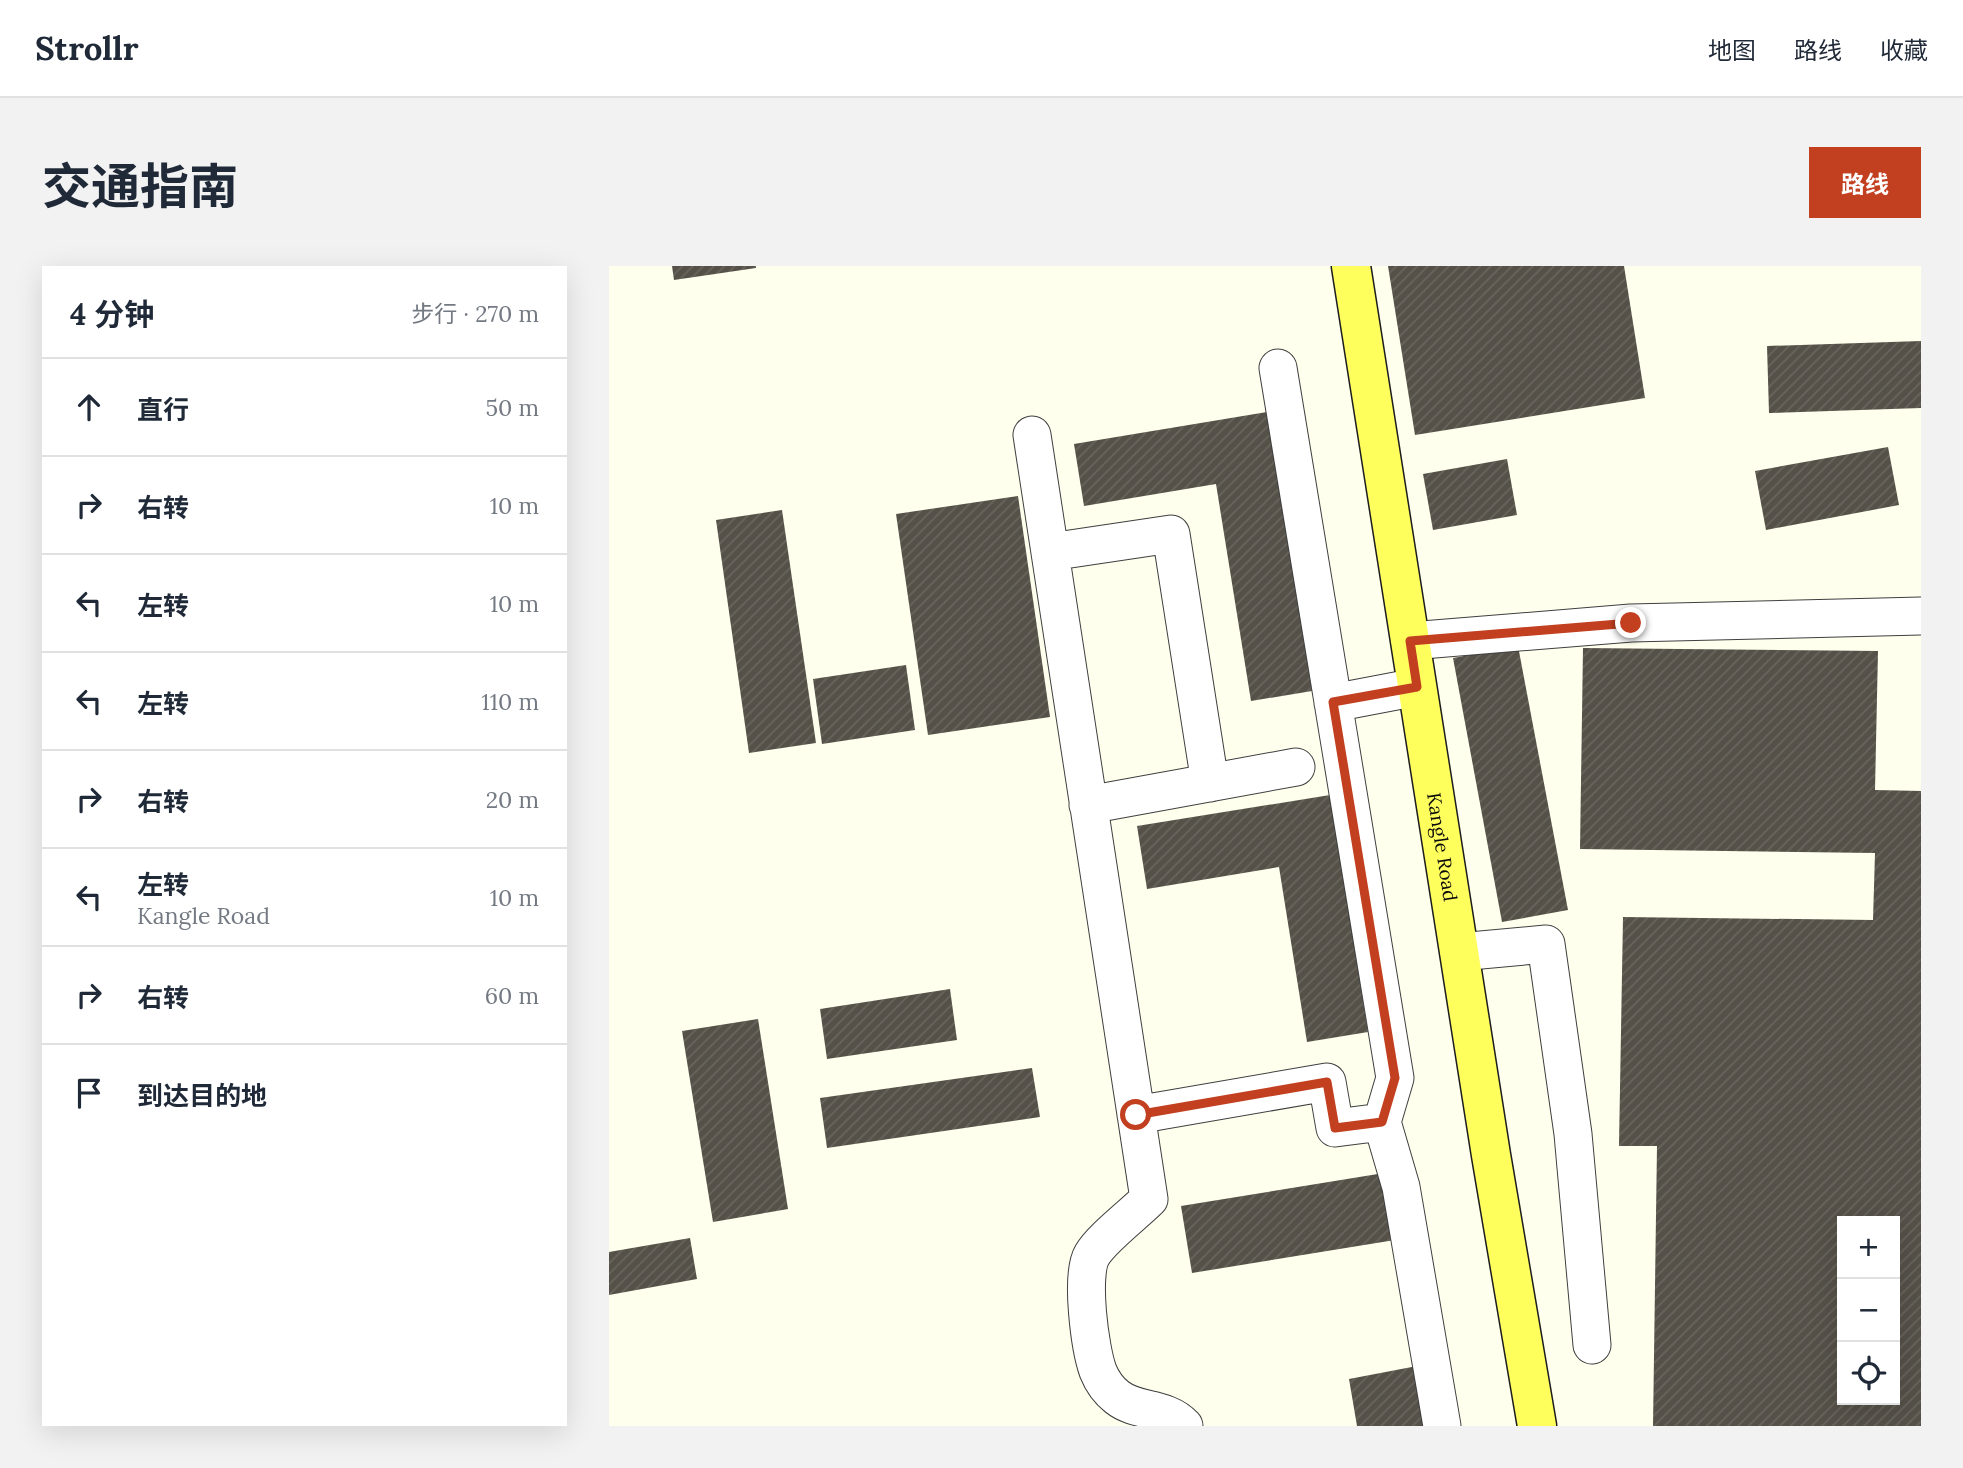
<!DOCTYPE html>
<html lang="zh">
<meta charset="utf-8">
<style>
:root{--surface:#fff;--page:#f2f2f3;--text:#1f2937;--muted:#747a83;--line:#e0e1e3;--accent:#c23f1f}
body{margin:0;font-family:Lora,"Noto Sans SC",serif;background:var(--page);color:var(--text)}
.controls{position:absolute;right:21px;bottom:21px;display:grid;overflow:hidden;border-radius:0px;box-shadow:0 7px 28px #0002}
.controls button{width:63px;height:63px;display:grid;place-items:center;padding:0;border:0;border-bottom:2px solid var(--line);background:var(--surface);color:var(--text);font:35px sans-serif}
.stop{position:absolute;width:21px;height:21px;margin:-16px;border:5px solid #c23f1f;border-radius:50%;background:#fff}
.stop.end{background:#c23f1f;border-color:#fff;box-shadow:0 2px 7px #0008}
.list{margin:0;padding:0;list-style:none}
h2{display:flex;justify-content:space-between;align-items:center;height:91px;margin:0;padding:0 28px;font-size:30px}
h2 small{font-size:23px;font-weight:400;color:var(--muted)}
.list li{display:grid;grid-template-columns:46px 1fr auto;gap:21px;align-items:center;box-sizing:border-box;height:98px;padding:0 28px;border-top:2px solid var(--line)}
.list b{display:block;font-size:26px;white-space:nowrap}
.list p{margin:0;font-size:23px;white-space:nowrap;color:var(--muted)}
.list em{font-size:23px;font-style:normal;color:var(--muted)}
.icon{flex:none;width:38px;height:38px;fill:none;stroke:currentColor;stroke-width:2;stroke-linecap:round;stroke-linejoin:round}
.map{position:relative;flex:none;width:1312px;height:1160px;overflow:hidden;border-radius:0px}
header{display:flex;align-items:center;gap:42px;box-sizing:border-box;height:98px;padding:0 35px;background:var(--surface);border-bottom:2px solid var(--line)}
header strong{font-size:33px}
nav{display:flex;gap:38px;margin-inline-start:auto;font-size:24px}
.intro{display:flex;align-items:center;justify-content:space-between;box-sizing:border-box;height:168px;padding:0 42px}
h1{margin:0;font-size:49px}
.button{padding:18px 32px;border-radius:0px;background:var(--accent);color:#fff;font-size:24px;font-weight:700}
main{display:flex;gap:42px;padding:0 42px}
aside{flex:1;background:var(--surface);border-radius:0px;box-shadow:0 7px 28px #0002}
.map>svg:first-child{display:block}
.building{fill:url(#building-hatch);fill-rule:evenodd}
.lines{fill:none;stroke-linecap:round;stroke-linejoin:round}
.minor-casing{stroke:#3f3f3f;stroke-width:39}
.major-casing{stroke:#1d1d1d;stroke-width:41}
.minor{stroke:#fff;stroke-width:37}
.major{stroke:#fefe5d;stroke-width:38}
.route{stroke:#c23f1f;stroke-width:9}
.labels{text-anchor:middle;stroke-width:7;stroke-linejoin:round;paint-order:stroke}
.street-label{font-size:19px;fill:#0c0c0c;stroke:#fff}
</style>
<header>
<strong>Strollr</strong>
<nav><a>地图</a><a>路线</a><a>收藏</a></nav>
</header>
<div class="intro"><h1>交通指南</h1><a class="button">路线</a></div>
<main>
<aside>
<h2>4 分钟<small>步行 · 270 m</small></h2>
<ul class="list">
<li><svg class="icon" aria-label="ahead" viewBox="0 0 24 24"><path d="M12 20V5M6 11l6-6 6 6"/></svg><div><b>直行</b></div><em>50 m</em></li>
<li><svg class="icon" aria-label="right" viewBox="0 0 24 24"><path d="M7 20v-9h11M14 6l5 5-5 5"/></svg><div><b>右转</b></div><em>10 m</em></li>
<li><svg class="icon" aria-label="left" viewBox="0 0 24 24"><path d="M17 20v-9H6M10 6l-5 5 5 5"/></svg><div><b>左转</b></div><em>10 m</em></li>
<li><svg class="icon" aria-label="left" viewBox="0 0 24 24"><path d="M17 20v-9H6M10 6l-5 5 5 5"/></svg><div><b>左转</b></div><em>110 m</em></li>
<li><svg class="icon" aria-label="right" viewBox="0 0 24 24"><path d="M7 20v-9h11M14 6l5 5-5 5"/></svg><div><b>右转</b></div><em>20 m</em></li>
<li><svg class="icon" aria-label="left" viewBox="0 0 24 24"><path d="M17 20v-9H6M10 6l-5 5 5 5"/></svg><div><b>左转</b><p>Kangle Road</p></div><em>10 m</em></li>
<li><svg class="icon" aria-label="right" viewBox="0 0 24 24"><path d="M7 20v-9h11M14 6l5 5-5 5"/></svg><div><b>右转</b></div><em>60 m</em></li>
<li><svg class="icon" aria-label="arrive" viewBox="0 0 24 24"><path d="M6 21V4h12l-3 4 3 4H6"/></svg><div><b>到达目的地</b></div></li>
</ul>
</aside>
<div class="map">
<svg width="1312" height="1160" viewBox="0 0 1312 1160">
<defs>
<pattern id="building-hatch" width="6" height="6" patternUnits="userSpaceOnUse" patternTransform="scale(1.75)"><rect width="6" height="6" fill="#555148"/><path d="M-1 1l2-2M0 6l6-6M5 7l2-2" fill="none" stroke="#68655e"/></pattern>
</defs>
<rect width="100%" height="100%" fill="#feffec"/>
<path class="building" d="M63,0h84v2l-82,12z
M779,0h236l21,132 -230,37z
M1312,75v67l-152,5 -2,-67z
M658,146l45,279 -61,10 -35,-217 -132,22 -10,-62z
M1279,181l11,58 -133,25 -11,-59z
M898,193l10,56 -84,15 -10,-56z
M409,230l32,221 -122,18 -32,-221z
M173,244l34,233 -67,10 -33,-233z
M909,380l50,264 -66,12 -49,-264z
M974,382l295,3 -3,139 46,1v635h-268l4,-280h-38l4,-229 250,3 2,-67 -295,-4zM1233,955h53v179h-53z
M297,399l9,65 -93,14 -9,-65z
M721,529l38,237 -61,10 -28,-175 -132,22 -10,-63z
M341,723l7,51 -130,19 -7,-50z
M149,753l30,190 -75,13 -31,-191z
M423,802l8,49 -213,31 -7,-50z
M775,907l11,67 -203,33 -11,-67z
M81,972l7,41 -88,16v-43z
M808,1100l11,60h-71l-8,-47z"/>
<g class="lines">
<g class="minor-casing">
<path id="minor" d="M669,102l117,710 -13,44 19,65 41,239
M423,169l117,764c-15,15 -48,40 -57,56 -12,20 -2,94 6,116 4,10 10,19 19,26 20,16 48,9 67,29
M441,286l121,-18 39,249
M801,375l221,-18 290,-7
M724,437l84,-16
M479,539l208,-38
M850,686l87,-8 27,190 19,211
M527,849l191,-33 8,46 47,-6"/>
</g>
<g class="major-casing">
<g id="major">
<path id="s1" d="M742,0l140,889 46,271"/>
</g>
</g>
<use href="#minor" class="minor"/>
<use href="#major" class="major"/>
</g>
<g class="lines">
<path class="route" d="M527,849l191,-33 8,46 47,-6 13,-44 -62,-376 84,-15 -7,-46 221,-18"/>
</g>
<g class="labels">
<g class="street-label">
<text dy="7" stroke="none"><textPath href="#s1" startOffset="588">Kangle Road</textPath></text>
</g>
</g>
</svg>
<div class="controls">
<button>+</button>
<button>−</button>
<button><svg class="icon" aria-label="locate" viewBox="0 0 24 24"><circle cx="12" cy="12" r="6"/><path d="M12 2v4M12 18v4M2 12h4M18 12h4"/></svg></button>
</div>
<div class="stop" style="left:527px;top:849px"></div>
<div class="stop end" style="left:1022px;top:357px"></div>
</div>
</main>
